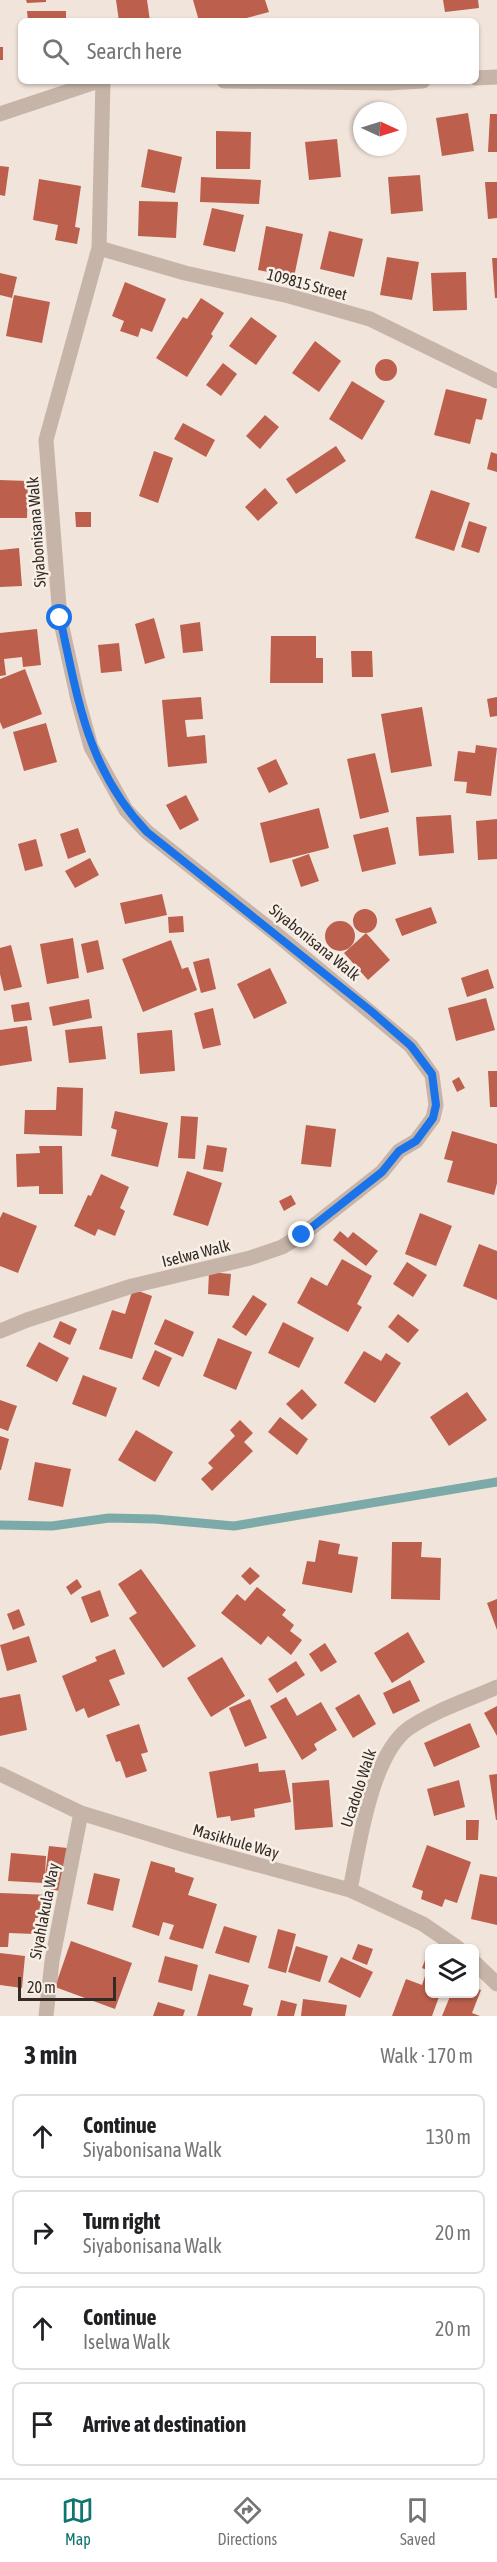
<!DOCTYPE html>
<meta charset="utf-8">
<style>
:root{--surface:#fff;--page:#f2f2f2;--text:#202124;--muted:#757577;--line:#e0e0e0;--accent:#0f766e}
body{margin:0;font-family:"Asap Condensed",sans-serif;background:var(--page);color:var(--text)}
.controls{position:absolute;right:18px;bottom:18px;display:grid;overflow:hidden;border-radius:9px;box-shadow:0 2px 4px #0004}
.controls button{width:54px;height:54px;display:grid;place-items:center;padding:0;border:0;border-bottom:2px solid var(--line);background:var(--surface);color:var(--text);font:30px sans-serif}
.compass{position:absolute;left:353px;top:102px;width:54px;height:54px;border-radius:50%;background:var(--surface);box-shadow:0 2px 4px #0004;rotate:94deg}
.scale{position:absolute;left:18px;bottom:15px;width:98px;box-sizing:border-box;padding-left:6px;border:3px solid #342b28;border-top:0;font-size:16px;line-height:21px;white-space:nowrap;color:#342b28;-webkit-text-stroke:4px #f8efe7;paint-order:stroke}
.stop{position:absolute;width:18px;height:18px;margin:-14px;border:4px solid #1a73e8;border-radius:50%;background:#fff}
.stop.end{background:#1a73e8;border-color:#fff;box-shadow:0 2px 6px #0008}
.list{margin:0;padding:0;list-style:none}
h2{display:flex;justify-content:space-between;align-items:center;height:78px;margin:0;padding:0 24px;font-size:26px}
h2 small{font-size:20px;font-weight:400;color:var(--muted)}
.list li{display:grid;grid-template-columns:39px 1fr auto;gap:18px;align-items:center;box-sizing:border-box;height:84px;margin:0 12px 12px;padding:0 12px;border:2px solid var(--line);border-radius:9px}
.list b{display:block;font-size:22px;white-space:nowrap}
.list p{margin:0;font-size:20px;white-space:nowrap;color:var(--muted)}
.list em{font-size:20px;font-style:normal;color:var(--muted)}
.icon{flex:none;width:33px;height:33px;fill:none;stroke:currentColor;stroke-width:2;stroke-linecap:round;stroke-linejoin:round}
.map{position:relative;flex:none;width:497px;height:2016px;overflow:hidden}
.search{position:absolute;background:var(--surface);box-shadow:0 2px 4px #0004;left:18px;right:18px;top:18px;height:66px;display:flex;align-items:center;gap:15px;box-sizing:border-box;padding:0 21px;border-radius:9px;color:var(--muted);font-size:22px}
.sheet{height:462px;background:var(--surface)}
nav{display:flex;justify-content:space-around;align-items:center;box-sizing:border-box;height:84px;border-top:2px solid var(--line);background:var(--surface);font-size:16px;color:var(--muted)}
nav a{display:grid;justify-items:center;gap:3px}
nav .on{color:var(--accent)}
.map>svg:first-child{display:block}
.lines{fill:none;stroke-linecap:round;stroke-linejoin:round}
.stream{stroke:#7caaa9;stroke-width:9}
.building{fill:#bc5f4d}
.minor{stroke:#c7b4a8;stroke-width:15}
.route{stroke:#1a73e8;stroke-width:8}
.labels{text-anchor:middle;stroke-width:5;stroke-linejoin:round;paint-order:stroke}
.street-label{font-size:16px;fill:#342b28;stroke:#f8efe7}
</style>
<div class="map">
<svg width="497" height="2016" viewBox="0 0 497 2016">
<rect width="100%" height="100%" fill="#f0e4db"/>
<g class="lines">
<path class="stream" d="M0,1525l52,1 57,-8 46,1 79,7 263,-44"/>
</g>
<path class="building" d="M26,0h20v2l-19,1z
M116,0h31l3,21h-31z
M193,0h72l4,12 -34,9h-36z
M443,0h35l1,8 -34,4z
M27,11h39v10h-38z
M0,47h3v13h-3z
M468,113l6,38 -32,5 -6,-38z
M490,114h7v38h-9z
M216,131l35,1 -1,37h-34z
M337,139l4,38 -32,3 -4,-38z
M148,149l34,8 -7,36 -34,-6z
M0,166l9,1 -4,29 -5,-1z
M420,175l3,36 -32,3 -3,-37z
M201,177l60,3 -2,24 -59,-2z
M39,179l42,7 -6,41 5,1 -3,16 -22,-4 3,-15 -25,-5z
M485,182h12v36l-9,1z
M139,201l39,1 -2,36 -38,-2z
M212,208l32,7 -9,37 -32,-7z
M266,226l37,8 -9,43 -36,-7z
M329,231l34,8 -9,38 -34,-8z
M387,257l32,5 -7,38 -32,-5z
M492,258h5v40h-2z
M466,272l1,38 -34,1 -2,-38z
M0,273l17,4 -5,21 -12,-3z
M125,282l41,17 -14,33 -11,-4 -3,9 -18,-6 4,-10 -12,-5z
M14,295l36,7 -8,41 -36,-7z
M201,298l23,15 -13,21 2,2 -26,41 -31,-19 27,-41 4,2z
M251,317l26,19 -21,29 -27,-19z
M315,341l26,20 -22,31 -27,-19z
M375 370a11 11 0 1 1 22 0a11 11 0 1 1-22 0Z
M223,363l14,11 -16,22 -15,-11z
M352,381l33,20 -23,39 -33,-21z
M446,389l41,10 -5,21 -6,-1 -6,25 -36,-9z
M265,415l14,12 -19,22 -14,-13z
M183,423l32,17 -9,17 -32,-18z
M336,446l10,15 -50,33 -10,-15z
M154,451l19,7 -15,45 -19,-7z
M491,452l6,2v18l-10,-3z
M0,480l28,1 -1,37h-27z
M265,488l13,15 -20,18 -13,-14z
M431,490l39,13 -16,48 -39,-13z
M75,512h16v15h-15z
M469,521l18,6 -8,26 -18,-6z
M19,548l3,38 -22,1v-37z
M154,618l11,40 -20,6 -10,-40z
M200,622l3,29 -20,2 -3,-28z
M37,629l4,36 -18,2 -1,-10 -18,2 2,16 -6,1v-43z
M271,636h45v22h7v25h-53z
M119,643l3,28 -21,2 -3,-28z
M351,651h21l1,26h-21z
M25,669l17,45 -39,15 -3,-7v-43z
M201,697l2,22 -18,1 2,17 18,-2 2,28 -39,4 -6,-67z
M497,697v19l-7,1 -3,-18z
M422,707l10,59 -41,7 -10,-59z
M46,723l11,39 -33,9 -11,-39z
M476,745l21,3 -6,48 -25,-3 1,-11 -13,-1 4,-30 17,2z
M375,753l14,59 -29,7 -13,-60z
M276,759l12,25 -19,9 -12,-25z
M186,795l13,25 -19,10 -14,-25z
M319,808l10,40 -59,15 -10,-40z
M451,815l3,38 -35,3 -3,-39z
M497,819v40l-19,1 -2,-39z
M388,827l8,37 -34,8 -9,-37z
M78,828l8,24 -18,7 -8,-25z
M36,839l7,27 -18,5 -7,-27z
M309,854l10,27 -18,6 -9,-27z
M90,858l9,17 -24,13 -10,-17z
M162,894l5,21 -42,9 -5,-21z
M431,907l6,16 -35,13 -7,-17z
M353 921a12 12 0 1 1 24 0a12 12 0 1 1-24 0Z
M183,916l1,16 -15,1 -1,-16z
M325 936a15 15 0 1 1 30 0a15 15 0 1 1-30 0Z
M366,933l24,27 -22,20 -24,-27z
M73,938l6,40 -32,6 -7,-40z
M98,940l6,29 -17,4 -6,-29z
M171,940l11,29 6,-2 9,23 -54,22 -21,-53z
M11,945l11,42 -18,4 -4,-17v-26z
M209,958l7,31 -15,4 -8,-31z
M270,968l17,35 -33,16 -17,-35z
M488,969l6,19 -27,9 -6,-19z
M486,998l9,32 -39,11 -8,-33z
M89,999l3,19 -39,8 -4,-19z
M29,1002l3,18 -18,2 -3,-17z
M213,1008l8,37 -18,4 -9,-36z
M27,1026l5,35 -32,5v-36z
M102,1026l4,33 -37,4 -4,-33z
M172,1030l3,41 -35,3 -3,-41z
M488,1071h9v36h-7z
M459,1077l6,11 -8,4 -5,-11z
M57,1087l26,1 -1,48 -58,-2 1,-24h31z
M115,1111l53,12 -10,44 -47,-11 6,-26 -6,-2z
M181,1116l17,1 -3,42 -17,-1z
M306,1125l30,4 -5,38 -30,-3z
M452,1131l45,13v39l-3,12 -47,-13 6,-21 -9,-2z
M207,1145l20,3 -4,24 -20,-3z
M39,1146h23l1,48h-24v-8l-22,1 -1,-33 24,-1z
M187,1171l35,12 -14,43 -35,-11z
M101,1174l28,13 -9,21 5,3 -10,25 -17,-7 -3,7 -21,-10 14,-31 3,1z
M291,1195l5,9 -12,7 -5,-10z
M3,1212l34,14 -19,47 -18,-7v-48z
M420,1213l32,13 -16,40 -31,-12z
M340,1231l8,7 5,-6 25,19 -12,15 -33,-26z
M479,1244l18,7v49l-34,-14z
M342,1259l30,17 -15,28 5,3 -14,25 -51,-29 14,-26 16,9z
M407,1262l20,13 -14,22 -20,-13z
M209,1272l22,2 -2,22 -21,-2z
M133,1289l19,7 -20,63 -33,-10 13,-39 13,4z
M253,1295l14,9 -21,32 -14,-9z
M398,1314l21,16 -11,13 -20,-16z
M165,1319l29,13 -11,25 -29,-13z
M60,1321l17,8 -7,16 -17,-8z
M283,1322l31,16 -15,30 -31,-15z
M218,1338l34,14 -16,38 -33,-14z
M39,1342l30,16 -12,24 -31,-16z
M155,1350l17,8 -13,29 -17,-8z
M364,1351l17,10 5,-8 15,10 -26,40 -31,-20z
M83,1375l34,13 -11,29 -34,-13z
M302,1389l15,16 -15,15 -16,-16z
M467,1392l20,28 -38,26 -19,-29z
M0,1400l17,6 -9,25 -8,-3z
M280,1417l28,22 -11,16 -29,-23z
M240,1420l13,13 -9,9 9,9 -41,40 -11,-12 12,-11 -5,-5 27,-27 -5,-6z
M136,1430l37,22 -18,30 -37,-22z
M0,1436l9,3 -8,31h-1z
M35,1462l36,7 -8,38 -35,-7z
M319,1540l21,4 -2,10 20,3 -6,36 -50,-9 5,-23 8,1z
M392,1542h30l-1,15 20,1 -1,42 -49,-1z
M250,1567l10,9 -10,9 -9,-9z
M141,1569l55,77 -33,22 -34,-50 8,-5 -19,-29z
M77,1579l5,8 -11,8 -5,-8z
M257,1587l29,23 -4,5 12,10 -4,6 12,9 -11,15 -23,-19 -7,9 -40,-32 16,-19 8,7z
M100,1590l9,26 -18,7 -10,-26z
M497,1599v31l-10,-27z
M19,1609l6,16 -12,5 -6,-16z
M408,1632l17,30 -33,21 -18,-30z
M29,1636l8,26 -30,9 -7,-26z
M325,1643l12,19 -16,10 -12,-18z
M115,1649l10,25 -16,6 11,25 -32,13 -4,-10 -8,4 -14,-36 35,-15 -2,-4z
M222,1657l23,39 -34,21 -24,-39z
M296,1661l9,14 -28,18 -9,-14z
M410,1680l10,21 -27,13 -10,-21z
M20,1694l7,36 -27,6v-38z
M359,1694l17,30 -23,14 -18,-30z
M286,1697l11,19 24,-14 16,28 -23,14 3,6 -15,10 -32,-54z
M250,1699l17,39 -22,9 -16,-39z
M497,1706v30l-13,-23z
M470,1723l10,24 -46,20 -10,-24z
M139,1724l9,28 -7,2 6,17 -21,7 -6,-17 -4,1 -10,-27z
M258,1763l1,9 26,-2 6,32 -37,7 1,8 -24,4 -1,-5 -13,2 -8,-46z
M497,1774v46h-1l-7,-45z
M329,1780l4,47 -38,3 -3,-47z
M459,1780l6,27 -31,9 -7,-27z
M466,1820h13l-1,20h-12z
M427,1845l44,17 -14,41 -12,-4 -3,8 -21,-8 2,-8 -11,-4z
M49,1846l18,2 -5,43 -19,-2 1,-6 -36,-2 3,-28 35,3 -1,20z
M151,1861l24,7v4l19,6 -6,17 29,9 -14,45 -34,-10 5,-14 -11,-3 -4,14 -27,-9z
M94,1873l26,6 -7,32 -26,-7z
M480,1874l17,3v48l-26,-6z
M0,1893l52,2 -1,23h-16v16l-26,-1 -1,14h-8z
M224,1926l33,10 -8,27 -34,-10z
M278,1929l18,5 -10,39 -18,-5z
M71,1941l61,22 -17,46 -60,-22z
M358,1944l15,5 -6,16 -15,-6z
M296,1946l32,10 -8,26 -32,-10z
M429,1950l1,44h10l-8,22h-40l14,-37 16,6 5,-15 -5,-2z
M0,1953l25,3 -3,32 -22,-3z
M165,1956l33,9 -6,26 -34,-9z
M341,1957l32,15 -13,26 -32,-16z
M209,1974l40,11 -6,20 10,3 -2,8h-54z
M474,1988l7,2 -9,23 8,3h-38l9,-22h23z
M303,1999l44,6 -2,11h-44z
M281,2000l16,4 -3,12h-17z
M158,2002l27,8 -2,6h-30z"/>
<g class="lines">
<path class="minor" d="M476,78l21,-1
M224,81l165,2 34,-2
M0,114l99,-33
M99,248l86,25 104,23 81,23 127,62
M0,1331l27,-11 105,-34 118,-28 32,-11 20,-12 80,-63 17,-21 17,-10 17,-23 3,-13 -4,-30 -21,-29 -136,-113 -128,-101 -21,-22 -35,-63 -13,-47 -18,-82 -14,-178 53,-192 4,-167
M0,1774l81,39 104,32 165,45 73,34 35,24
M350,1890c9,-44 21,-135 59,-162 27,-18 59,-28 88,-41
M474,1962l23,22
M46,2016l6,-55 29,-148"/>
</g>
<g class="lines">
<path class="route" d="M60,618c18,81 27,151 87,214l224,179 40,35 21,28 4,31 -3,13 -17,23 -17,10 -17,21 -80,63"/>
</g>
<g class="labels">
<g class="street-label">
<text transform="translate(307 284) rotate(15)" y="6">109815 Street</text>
<text transform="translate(36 532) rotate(-94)" y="6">Siyabonisana Walk</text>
<text transform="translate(315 942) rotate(39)" y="6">Siyabonisana Walk</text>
<text transform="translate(196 1253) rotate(-14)" y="6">Iselwa Walk</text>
<text transform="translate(358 1788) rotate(-72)" y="6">Ucadolo Walk</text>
<text transform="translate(236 1841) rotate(16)" y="6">Masikhule Way</text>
<text transform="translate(44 1911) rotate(-79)" y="6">Siyahlakula Way</text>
</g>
</g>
</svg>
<div class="controls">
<button><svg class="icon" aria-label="layers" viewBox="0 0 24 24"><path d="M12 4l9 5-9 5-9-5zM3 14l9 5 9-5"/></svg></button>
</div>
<svg class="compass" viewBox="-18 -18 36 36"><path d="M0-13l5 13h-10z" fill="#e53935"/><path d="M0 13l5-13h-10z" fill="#757577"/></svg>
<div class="scale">20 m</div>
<div class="stop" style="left:60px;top:618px"></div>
<div class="stop end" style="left:302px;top:1235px"></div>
<div class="search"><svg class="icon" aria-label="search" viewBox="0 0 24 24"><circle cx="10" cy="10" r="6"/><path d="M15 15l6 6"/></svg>Search here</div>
</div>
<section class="sheet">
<h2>3 min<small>Walk · 170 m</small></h2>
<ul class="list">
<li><svg class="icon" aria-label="ahead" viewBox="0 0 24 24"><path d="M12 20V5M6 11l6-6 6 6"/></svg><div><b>Continue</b><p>Siyabonisana Walk</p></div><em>130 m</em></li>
<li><svg class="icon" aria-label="right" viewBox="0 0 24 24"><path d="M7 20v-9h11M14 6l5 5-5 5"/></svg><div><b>Turn right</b><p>Siyabonisana Walk</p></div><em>20 m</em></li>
<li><svg class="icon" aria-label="ahead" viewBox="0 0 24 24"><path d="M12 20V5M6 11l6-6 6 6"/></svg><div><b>Continue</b><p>Iselwa Walk</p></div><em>20 m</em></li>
<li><svg class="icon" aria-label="arrive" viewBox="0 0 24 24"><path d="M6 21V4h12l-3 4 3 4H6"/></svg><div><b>Arrive at destination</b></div></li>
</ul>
</section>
<nav>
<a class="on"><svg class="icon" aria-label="map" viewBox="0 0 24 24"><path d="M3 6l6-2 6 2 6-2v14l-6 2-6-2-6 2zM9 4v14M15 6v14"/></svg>Map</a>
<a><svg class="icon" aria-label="directions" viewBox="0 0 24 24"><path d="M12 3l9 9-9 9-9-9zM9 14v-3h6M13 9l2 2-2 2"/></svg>Directions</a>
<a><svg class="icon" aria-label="saved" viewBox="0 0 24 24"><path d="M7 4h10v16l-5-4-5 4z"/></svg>Saved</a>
</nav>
